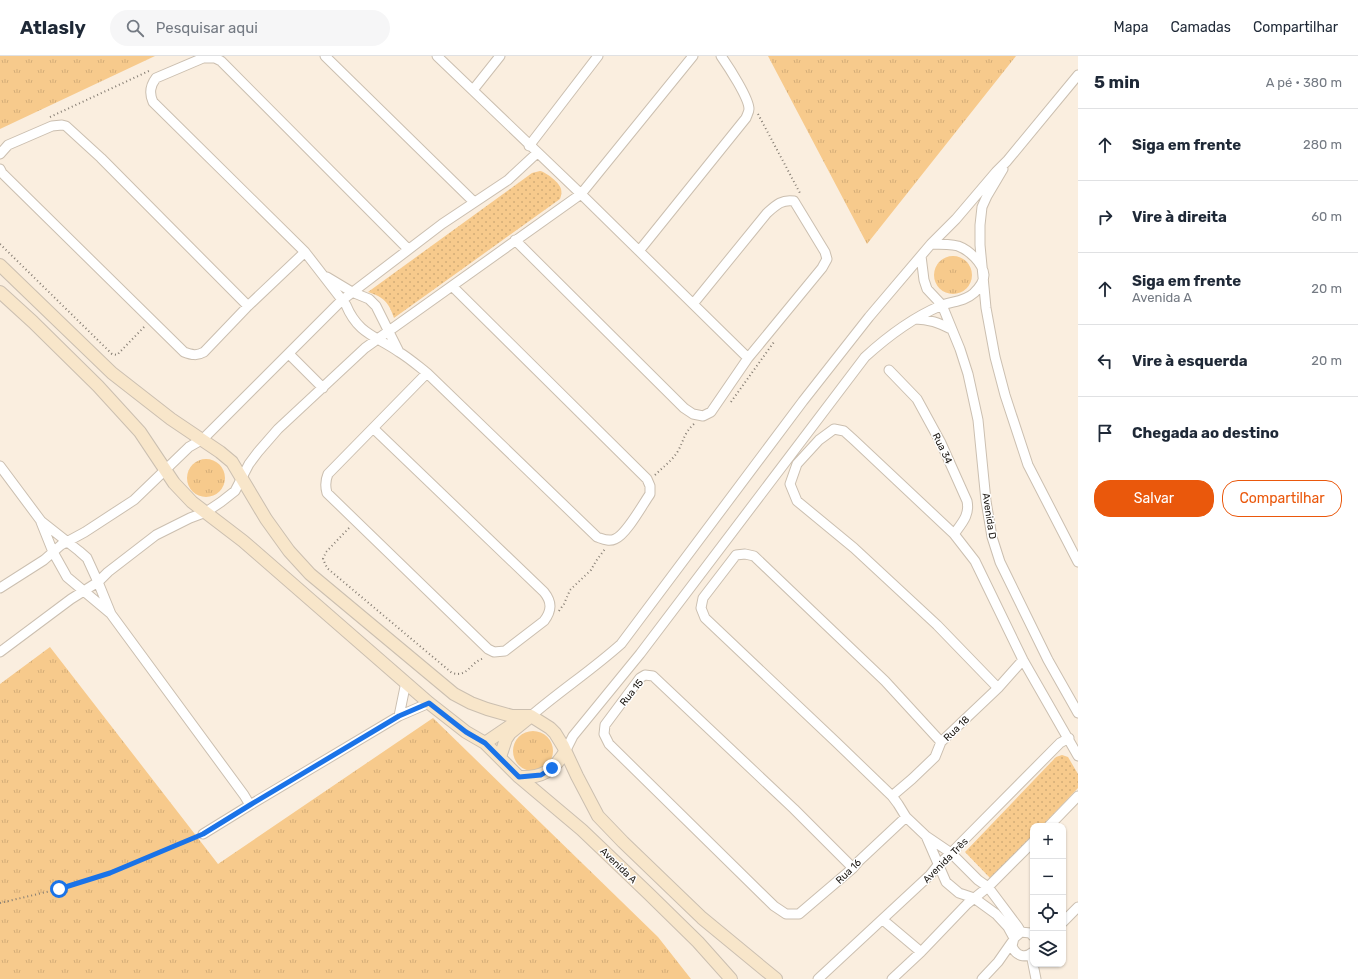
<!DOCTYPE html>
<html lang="pt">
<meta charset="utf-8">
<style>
:root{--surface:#fff;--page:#f6f6f7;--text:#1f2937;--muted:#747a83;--line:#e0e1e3;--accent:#ea580c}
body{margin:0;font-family:Rubik,sans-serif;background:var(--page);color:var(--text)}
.controls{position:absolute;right:12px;bottom:12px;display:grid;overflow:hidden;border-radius:8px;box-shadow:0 1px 3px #0004}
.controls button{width:36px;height:36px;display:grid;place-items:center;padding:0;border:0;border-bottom:1px solid var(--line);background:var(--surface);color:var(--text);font:20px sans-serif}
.stop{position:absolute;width:12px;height:12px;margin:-9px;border:3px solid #1a73e8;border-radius:50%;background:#fff}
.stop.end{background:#1a73e8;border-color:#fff;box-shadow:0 1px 4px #0008}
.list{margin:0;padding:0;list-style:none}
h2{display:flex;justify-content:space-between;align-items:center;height:52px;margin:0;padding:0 16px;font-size:17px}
h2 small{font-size:13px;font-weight:400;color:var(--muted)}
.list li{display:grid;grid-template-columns:26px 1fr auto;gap:12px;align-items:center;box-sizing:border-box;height:72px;padding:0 16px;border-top:1px solid var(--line)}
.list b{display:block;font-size:15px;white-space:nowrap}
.list p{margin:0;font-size:13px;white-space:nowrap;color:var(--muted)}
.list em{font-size:13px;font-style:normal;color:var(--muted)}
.actions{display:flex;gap:8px;padding:12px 16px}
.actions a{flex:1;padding:9px 0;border:1px solid var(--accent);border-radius:16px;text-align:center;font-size:14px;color:var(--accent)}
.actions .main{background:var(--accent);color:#fff}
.icon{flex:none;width:22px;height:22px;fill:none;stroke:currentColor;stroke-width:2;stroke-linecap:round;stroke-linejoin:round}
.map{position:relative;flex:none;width:1078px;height:923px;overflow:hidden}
header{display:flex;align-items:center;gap:24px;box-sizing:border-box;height:56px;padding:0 20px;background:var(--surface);border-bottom:1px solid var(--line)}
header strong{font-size:19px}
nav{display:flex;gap:22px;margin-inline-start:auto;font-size:14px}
.search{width:280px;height:36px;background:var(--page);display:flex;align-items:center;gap:10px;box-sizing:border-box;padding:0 14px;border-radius:22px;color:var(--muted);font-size:15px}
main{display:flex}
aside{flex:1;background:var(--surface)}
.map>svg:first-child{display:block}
.grass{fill:url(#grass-tufts)}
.park{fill:url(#park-dots)}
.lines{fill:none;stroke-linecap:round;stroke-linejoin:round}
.street-casing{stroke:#cbbfb0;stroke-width:11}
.secondary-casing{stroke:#cbbfb0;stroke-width:14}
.path{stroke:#857d73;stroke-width:2;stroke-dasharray:1 3;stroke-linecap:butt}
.street{stroke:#fff;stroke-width:9}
.secondary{stroke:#f8e6ca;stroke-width:12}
.route{stroke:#1a73e8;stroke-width:5}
.labels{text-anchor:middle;stroke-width:3;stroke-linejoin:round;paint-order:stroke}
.street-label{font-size:10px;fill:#1a1611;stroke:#fff}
</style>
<header>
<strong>Atlasly</strong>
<div class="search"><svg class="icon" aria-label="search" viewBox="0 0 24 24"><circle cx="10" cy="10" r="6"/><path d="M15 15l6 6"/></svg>Pesquisar aqui</div>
<nav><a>Mapa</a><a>Camadas</a><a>Compartilhar</a></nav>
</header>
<main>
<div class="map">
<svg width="1078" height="923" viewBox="0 0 1078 923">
<defs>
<pattern id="grass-tufts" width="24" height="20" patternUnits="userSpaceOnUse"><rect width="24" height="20" fill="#f7ca8c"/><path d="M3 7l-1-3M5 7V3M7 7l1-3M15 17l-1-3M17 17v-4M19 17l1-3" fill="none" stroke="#d3ad78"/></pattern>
<pattern id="park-dots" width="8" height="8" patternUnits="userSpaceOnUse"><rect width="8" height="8" fill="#f7ca8c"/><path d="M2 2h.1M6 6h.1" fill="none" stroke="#d3ad78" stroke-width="1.8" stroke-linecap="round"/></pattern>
</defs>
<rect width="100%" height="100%" fill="#faeedf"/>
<path class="grass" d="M0,0h155l-155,73z
M768,0h248l-149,188z
M934 219a19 19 0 1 1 38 0a19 19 0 1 1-38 0Z
M187 422a19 19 0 1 1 38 0a19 19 0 1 1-38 0Z
M50,591l168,217 215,-146 225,219 33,42h-691v-295z
M513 695a20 20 0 1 1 40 0a20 20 0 1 1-40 0Z"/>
<path class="park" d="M540,115c6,1 20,12 21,18 1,4 0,7 -1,10l-166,119c-5,-15 -10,-21 -26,-26l164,-119z
M1062,699l6,2 10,17v14l-36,38h-9v9l-42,44 -26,-27 91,-95z"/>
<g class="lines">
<g class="street-casing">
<path id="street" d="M325,0l149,146
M437,0l144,138 167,164
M473,34l27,-34
M529,90l69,-90
M0,98l8,-9 44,-19 10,-1 4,1 35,32 147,148
M0,113l2,4 182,179c8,3 13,4 20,0l44,-46 57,-54
M1003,113l-16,27 -5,11 -2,18v20l6,63 9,49 10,38 23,70 50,97
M515,184l169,168 9,6 10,2 8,-4 37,-54 74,-90 5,-9 -2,-7 -31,-51c-12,-2 -18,4 -27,12l-74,91
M408,193l-187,-188 -6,-3h-12l-47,20c-6,8 -7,15 -3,24l152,150 41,53c12,29 30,31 53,47 10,6 19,14 28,21l170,164c6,2 12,5 18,2 11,-4 28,-35 35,-45v-8l-3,-7 -195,-193
M639,195l107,-133c1,-3 3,-6 3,-9 0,-11 -21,-43 -28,-53
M921,200l3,24 3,9 15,16 18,44 8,25 10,46 8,81 6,36 8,25 48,98 30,53
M327,221l25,15 17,7 7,7 23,46
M915,263c14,0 24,4 36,10
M289,298l34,34
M889,314l28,29 24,44 26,58c3,14 -5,22 -13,33
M373,372l171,164c8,10 8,18 0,29l-39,30 -11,1 -6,-3 -161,-156c-2,-7 -2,-12 1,-19l99,-101
M0,410l41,55 38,30 8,7 11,24 13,32 133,181 6,10
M41,466l12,30 14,25 43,36
M0,532l44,-28 17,-15 24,-13 49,-32 55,-53 14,-8 138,-138 101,-77 66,-44 29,-27
M0,596l71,-53 27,-17 10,-10 48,-37 34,-17 16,-6 15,-10 14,-11 14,-27 9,-12 20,-23 87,-81 216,-154 112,-138
M998,632l-61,-63 -83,-77 -57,-47 -7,-17 7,-20 22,-24 15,-11 10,2 10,9 100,94 21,27 48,99 55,96
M399,660l7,-34
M531,660c29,-25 61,-46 90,-72l182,-243 66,-84 62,-73 25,-25 40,-47 11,-11 71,-86
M941,686l-56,-61 -131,-125 -9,-2 -9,1 -33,43 -2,10 4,10 131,124 56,54 6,8 8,13 20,19 25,17 27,27 10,7 30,40 3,5
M565,696l8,-16 67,-82 225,-297c23,-21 47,-39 75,-51 12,-5 24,-4 34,-13 5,-5 10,-11 10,-18 -1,-12 -15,-25 -26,-29 -8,-2 -18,-2 -27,-2
M892,740l20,-17 23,-22 6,-15 57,-54 25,-28
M1049,770l29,-30
M203,778l47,-29 149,-89 30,-13
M926,780l20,46 13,11 15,5 22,16 12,13 6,11
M853,812l-59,-59 -141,-133 -8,-1 -5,3 -35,47 -1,9 5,10 165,162 12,8h13l54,-46 6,-7 47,-44
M883,864l38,32
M1063,866l15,-15
M1033,880l-3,-3 -9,-1 -7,6 -2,8c4,10 13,13 21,6
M1031,898l5,25
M818,923l112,-104 8,-10 13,-12 109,-110 9,-5
M892,923l29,-27 46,-48 21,-17 45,-45
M982,923l16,-17 14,-20"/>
</g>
<g class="secondary-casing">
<path id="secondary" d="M0,209l112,108 59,46 49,33 12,10 34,57 23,32 21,23 144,120 17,9 16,6 25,7h19l19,12 5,5 8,13 14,30 21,40 25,26 79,76 74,61
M0,236l33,30 65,64 42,46 34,51 18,19 51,39 186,162 37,29 19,11 34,34 63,53 67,64 49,48 33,37
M485,687l28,-19
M500,701l6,-18 4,-6 21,-17
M519,721c23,1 34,-6 46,-25"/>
</g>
<path class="path" d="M758,58l43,81
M50,61l101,-47
M0,188l112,110 5,1 28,-29
M731,346l43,-60
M655,419c8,-8 17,-14 23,-24 6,-11 6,-18 16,-27
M349,472l-23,24 -3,7 4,9 125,105c17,5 18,-12 33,-15
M559,555l5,-7 6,-14 21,-20 5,-9 9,-12
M0,847l59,-14 51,-16 86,-35"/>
<use href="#street" class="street"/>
<use href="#secondary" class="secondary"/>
</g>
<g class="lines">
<path class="route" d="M59,833l51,-16 93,-39 47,-29 149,-89 30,-13 37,29 19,11 34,34 22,-2 11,-7"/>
</g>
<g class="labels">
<g class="street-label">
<text transform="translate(943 392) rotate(64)" y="4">Rua 34</text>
<text transform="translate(990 460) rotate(81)" y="4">Avenida D</text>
<text transform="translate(631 636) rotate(-51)" y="4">Rua 15</text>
<text transform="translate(956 672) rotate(-44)" y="4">Rua 18</text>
<text transform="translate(945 804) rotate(-45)" y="4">Avenida Três</text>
<text transform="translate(619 809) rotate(44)" y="4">Avenida A</text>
<text transform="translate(848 815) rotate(-44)" y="4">Rua 16</text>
</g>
</g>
</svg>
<div class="controls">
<button>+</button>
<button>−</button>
<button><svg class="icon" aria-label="locate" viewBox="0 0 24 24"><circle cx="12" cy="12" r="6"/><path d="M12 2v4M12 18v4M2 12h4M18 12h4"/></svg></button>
<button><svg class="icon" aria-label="layers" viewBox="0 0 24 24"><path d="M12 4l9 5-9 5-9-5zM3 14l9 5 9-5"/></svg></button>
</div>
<div class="stop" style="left:59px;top:833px"></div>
<div class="stop end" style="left:552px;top:712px"></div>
</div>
<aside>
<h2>5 min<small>A pé · 380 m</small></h2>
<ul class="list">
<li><svg class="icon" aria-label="ahead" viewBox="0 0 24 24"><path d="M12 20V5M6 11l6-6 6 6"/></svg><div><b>Siga em frente</b></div><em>280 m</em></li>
<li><svg class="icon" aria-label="right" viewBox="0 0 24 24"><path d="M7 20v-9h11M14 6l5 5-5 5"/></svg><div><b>Vire à direita</b></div><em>60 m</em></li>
<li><svg class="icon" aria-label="ahead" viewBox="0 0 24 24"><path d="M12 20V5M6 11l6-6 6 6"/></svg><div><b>Siga em frente</b><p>Avenida A</p></div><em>20 m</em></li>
<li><svg class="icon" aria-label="left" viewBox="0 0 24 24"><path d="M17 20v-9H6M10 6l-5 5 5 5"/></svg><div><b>Vire à esquerda</b></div><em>20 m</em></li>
<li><svg class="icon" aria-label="arrive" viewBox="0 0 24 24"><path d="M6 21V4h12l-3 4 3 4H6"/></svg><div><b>Chegada ao destino</b></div></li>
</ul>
<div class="actions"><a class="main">Salvar</a><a>Compartilhar</a></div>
</aside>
</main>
